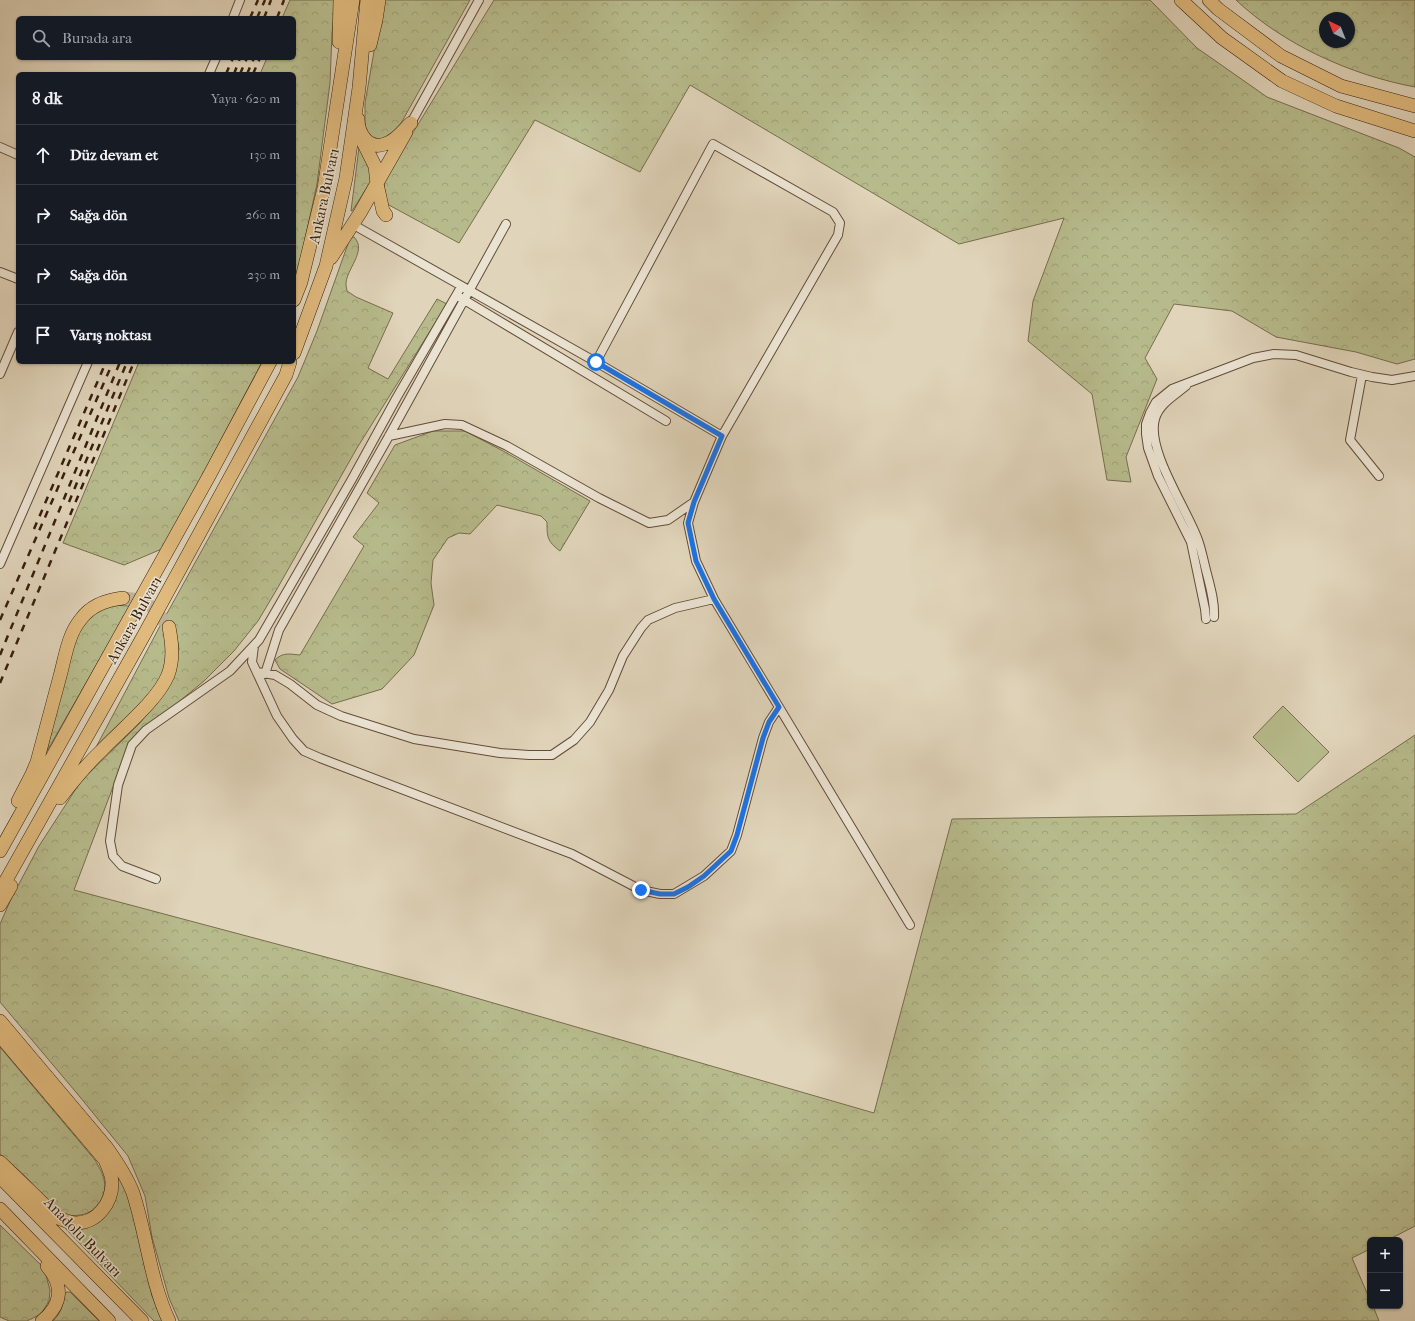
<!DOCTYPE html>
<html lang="tr">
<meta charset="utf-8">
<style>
:root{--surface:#171b24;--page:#20242c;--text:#f1f3f6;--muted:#9ea1a6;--line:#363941}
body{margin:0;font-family:"IM FELL French Canon",serif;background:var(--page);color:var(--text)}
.controls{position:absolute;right:12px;bottom:12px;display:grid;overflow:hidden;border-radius:6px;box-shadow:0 1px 3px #0004}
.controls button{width:36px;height:36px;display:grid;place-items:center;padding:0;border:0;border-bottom:1px solid var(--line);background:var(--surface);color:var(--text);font:20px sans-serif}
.compass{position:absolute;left:1319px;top:12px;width:36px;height:36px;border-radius:50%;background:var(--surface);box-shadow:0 1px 3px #0004;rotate:317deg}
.stop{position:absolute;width:12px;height:12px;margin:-9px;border:3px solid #1a73e8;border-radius:50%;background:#fff}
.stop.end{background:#1a73e8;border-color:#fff;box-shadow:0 1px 4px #0008}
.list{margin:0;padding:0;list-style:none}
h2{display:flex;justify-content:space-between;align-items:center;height:52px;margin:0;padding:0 16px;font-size:17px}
h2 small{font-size:13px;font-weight:400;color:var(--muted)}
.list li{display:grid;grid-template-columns:26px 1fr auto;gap:12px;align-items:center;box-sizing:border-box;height:60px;padding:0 16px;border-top:1px solid var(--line)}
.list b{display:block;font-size:15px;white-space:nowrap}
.list em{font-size:13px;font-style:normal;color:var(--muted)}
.icon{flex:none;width:22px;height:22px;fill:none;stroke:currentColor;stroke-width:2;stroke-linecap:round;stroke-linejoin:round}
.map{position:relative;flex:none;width:1415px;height:1321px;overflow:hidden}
.search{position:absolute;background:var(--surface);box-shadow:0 1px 3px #0004;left:16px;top:16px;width:280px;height:44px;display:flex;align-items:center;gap:10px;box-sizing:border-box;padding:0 14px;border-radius:6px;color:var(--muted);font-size:15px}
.panel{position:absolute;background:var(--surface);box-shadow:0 1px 3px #0004;left:16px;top:72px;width:280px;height:292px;border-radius:6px}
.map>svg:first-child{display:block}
.grass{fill:#b7bb8c;stroke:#786d4c}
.forest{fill:url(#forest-crowns);stroke:#786d4c;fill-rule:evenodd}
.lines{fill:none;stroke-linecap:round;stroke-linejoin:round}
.primary-tunnel{stroke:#beb097;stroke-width:13;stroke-dasharray:13 6;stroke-linecap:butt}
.street-casing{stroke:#624c38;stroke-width:10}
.primary-casing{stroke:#381f0d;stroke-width:14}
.street{stroke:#ebe3d2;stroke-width:8}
.primary{stroke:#e0ba7d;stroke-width:13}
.rail{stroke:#381f0d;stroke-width:2.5;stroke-dasharray:7 7;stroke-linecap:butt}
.route{stroke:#1a73e8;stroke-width:5}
.labels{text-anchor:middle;stroke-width:3;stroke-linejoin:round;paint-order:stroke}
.street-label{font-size:15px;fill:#381f0d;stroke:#ebe3d2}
</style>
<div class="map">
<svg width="1415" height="1321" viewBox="0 0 1415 1321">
<defs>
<pattern id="forest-crowns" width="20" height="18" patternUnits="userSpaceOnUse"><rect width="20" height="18" fill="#b7bb8c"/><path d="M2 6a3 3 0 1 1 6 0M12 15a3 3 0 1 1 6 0" fill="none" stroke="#9ea078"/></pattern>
</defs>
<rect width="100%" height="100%" fill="#e0d4ba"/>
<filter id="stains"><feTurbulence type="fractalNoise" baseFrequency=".005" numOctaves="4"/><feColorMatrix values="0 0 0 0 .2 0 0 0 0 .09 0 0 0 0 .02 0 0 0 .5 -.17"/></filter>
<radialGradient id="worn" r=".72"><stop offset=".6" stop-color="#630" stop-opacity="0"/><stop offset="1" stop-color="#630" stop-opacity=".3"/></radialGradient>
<path class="grass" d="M1283,706l46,46 -31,30 -45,-45z"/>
<path class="forest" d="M290,0h46l-4,33 -2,50 -13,101 -16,73 -7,24v-207h-34l7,-16h27v-40h-12z
M383,0h87l-75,134 -6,5h-15l-6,-4 -3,-7v-25z
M494,0h656l47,48 70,49 132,51 16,9v202l-18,5 -41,-12 -80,-15 -44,-26 -58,-7 -29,54 12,21 -31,78 5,25 -24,-2 -15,-86 -64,-53 5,-40 31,-83 -105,26 -269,-159 -50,87 -105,-52 -76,123 -72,-39 -2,-10 -1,-14z
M1236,0h179v87c-64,-12 -131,-42 -179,-87zM1325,18h24v24h-24z
M359,147l14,21 -2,13 -19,30h-1z
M352,237h2c14,14 -9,33 -8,48 0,2 1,4 1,6l9,6 37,16 -25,55 20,11 49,-80 10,5 -90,144 -80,141 -19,32 -24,30 -30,30 -74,61 -56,148 364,97 436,126 78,-294 344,-5 119,-79v491l-27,14h-18v9l-18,9 18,42v6h3l6,15h-1200l-10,-23 -17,-61 -7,-41 -17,-40 -48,-59 -80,-95v-78l11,-25 28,-53 42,-65 59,-58 26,-33 8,-21 5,-20 -5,-26 -11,52 -10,16 -59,60 66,-125 138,-249 19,-46 32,-90z
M139,362h123l-98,186 -40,17 -61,-22z
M433,431h32l40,21 85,49 -30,50c-13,-10 -13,-14 -13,-29l-6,-6 -44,-11 -27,29 -11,-1 -11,5 -15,22 -2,23 3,22 -20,50 -32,34 -50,15 -52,-35 -5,-9c8,-8 14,-6 25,-5l64,-109 -11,-9 26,-34 -12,-10 28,-48z
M107,605l23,1 -83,145 16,-68 13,-47 13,-19z
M0,1047l95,113c8,13 14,26 6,40 -6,9 -10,13 -21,15 -5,1 -11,1 -15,0 -12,-4 -28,-27 -37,-36 -9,-9 -19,-17 -28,-25z
M113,1162l16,36 23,98 12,25h-10l-89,-93 3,-2 27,-3z
M0,1225l44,43 6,22 -1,11 -8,13 -14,7h-18l-9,-4z
M67,1292h3l29,29h-46c7,-7 11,-16 10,-27z"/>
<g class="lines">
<path class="primary-tunnel" d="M123,598l17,2 12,7 17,20"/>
<g class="street-casing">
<path id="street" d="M233,18l7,-18
M209,74l7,-16
M411,123l68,-123
M0,147l18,8
M352,224l244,138 126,74
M0,272l18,7
M461,298l205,123
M596,362l117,-218 120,68 7,11 -2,12 -116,201 -28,66 -6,21 8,38 18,38 196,326
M0,374l18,-42
M1362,375l-12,65 29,36
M1186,386c-11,9 -27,18 -31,33 -9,31 32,90 43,121 3,8 5,18 7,26 4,17 10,34 9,51
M389,436l56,-12 17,1 45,21 92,52 50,25 19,-3 26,-18
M0,564l88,-202
M1206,619l-1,-10 -14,-67 -33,-66 -10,-28 -2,-14v-10l4,-11 6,-11 16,-13 81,-31 21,-4 22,1 55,17 21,5 20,3 23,-4
M254,646l-2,16 25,54 16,23 11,12 16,7 252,96 69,36 19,4h14l30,-18 27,-25 6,-16 26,-97 6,-16 10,-15
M257,672l18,3 15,9 27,21 24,11 73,23 86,14 29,2h23l22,-15 16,-18 19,-32 14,-34 18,-28 7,-8 27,-12 39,-9
M265,674l14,-44 110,-194 117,-212
M156,879l-34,-13 -9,-10 -3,-15 8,-56 14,-40 14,-15 84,-59 29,-31 93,-161 45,-82 64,-110"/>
</g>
<g class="primary-casing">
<path id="primary" d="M1181,0l41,38 60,43 54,25 79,25
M1209,0l9,9 63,47 60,30 74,20
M339,42l1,-42
M370,45l6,-25 3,-20
M358,119c0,14 10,31 27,25 11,-3 18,-14 26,-21
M360,136l15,30 2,18 6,27 3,4
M331,258l29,-45 46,-81
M294,300l7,-18 23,-94 29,-188
M294,353l32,-87 20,-88 13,-90 8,-88
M60,798c13,-17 26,-33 42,-48 19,-20 56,-50 66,-75 6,-16 4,-32 1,-48
M18,801l14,-27 5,-12c8,-29 15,-57 23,-86 5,-18 8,-42 21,-57 10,-14 25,-19 42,-21
M0,851l209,-375 61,-114
M0,891l144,-256 142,-260 4,-13
M0,905l11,-19
M0,1021l107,127c10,14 20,29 26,45 14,43 17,87 36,128
M0,1036l105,124c3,7 7,15 7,23 0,20 -15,40 -36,40 -6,0 -12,-3 -18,-5l-58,-56
M0,1177l142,144
M0,1209l109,112
M42,1321c20,-16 22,-35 5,-55"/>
</g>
<use href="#street" class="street"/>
<use href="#primary" class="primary"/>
<path class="rail" d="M250,18l8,-18
M257,18l8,-18
M264,18l7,-18
M277,18l7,-18
M226,74l7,-16
M234,74l6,-16
M240,74l7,-16
M247,74l7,-16
M253,74l7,-16
M69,502l58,-140
M34,529l72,-167
M0,620l113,-258
M0,655l120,-293
M0,683l134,-321"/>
</g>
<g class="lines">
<path class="route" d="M596,362l126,74 -28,66 -6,21 8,38 18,38 65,108 -10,15 -6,16 -26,97 -6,16 -27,25 -16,11 -14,7h-14l-19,-4"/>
</g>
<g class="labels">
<g class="street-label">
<text transform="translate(324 196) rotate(-78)" y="5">Ankara Bulvarı</text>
<text transform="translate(134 620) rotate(-61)" y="5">Ankara Bulvarı</text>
<text transform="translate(83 1237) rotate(46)" y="5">Anadolu Bulvarı</text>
</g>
</g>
<rect width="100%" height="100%" filter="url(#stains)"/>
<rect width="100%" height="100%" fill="url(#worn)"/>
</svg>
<div class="controls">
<button>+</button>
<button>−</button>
</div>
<svg class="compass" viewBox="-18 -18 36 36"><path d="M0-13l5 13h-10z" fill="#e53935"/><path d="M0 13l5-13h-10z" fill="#9ea1a6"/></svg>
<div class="stop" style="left:596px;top:362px"></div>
<div class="stop end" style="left:641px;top:890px"></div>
<div class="search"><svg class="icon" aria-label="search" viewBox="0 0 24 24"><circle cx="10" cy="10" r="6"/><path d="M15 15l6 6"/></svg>Burada ara</div>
<section class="panel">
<h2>8 dk<small>Yaya · 620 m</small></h2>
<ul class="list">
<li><svg class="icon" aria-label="ahead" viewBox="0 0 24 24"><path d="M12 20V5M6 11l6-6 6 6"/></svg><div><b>Düz devam et</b></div><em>130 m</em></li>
<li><svg class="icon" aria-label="right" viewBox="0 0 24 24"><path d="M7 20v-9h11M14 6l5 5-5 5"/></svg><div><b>Sağa dön</b></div><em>260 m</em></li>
<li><svg class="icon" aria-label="right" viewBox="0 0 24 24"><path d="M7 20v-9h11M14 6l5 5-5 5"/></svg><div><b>Sağa dön</b></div><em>230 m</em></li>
<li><svg class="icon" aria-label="arrive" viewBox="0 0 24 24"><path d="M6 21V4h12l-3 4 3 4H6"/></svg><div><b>Varış noktası</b></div></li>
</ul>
</section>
</div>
